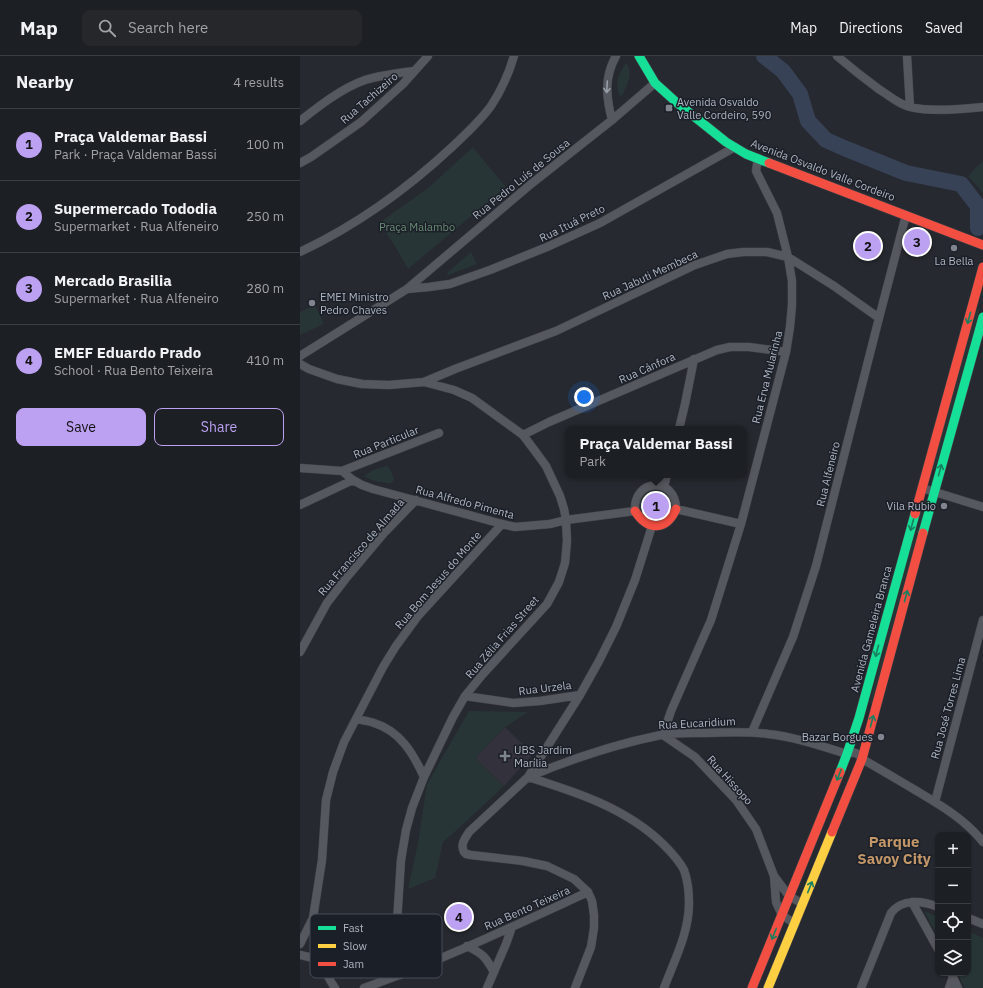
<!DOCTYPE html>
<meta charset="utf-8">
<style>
:root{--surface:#1c1f23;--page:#25272b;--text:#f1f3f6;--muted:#a0a2a6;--line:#3a3d41;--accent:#bca0f2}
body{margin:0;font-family:"IBM Plex Sans",sans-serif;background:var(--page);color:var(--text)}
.controls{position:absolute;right:12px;bottom:12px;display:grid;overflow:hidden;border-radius:8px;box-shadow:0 1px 3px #0004}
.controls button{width:36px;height:36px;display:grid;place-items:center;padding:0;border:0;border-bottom:1px solid var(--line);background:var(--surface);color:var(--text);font:20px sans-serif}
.you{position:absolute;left:284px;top:341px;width:14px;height:14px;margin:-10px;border:3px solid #fff;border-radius:50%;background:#1a73e8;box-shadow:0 0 0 6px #1a73e833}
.badge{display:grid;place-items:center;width:26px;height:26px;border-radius:50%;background:var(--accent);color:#111;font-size:13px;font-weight:700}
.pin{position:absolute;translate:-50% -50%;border:2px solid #fff;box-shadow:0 1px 4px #0006}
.popup{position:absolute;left:265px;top:370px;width:182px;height:52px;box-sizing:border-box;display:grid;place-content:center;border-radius:8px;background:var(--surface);filter:drop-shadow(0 1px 3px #0005);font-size:13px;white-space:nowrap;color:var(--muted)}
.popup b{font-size:15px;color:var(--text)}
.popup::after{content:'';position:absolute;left:50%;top:100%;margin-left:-8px;border:8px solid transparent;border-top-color:var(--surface)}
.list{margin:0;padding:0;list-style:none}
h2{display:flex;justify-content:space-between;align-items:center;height:52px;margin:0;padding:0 16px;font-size:17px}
h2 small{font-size:13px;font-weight:400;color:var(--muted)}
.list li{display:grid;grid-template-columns:26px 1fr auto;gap:12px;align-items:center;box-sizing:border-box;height:72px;padding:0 16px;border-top:1px solid var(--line)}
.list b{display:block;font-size:15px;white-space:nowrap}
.list p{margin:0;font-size:13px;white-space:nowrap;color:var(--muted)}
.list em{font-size:13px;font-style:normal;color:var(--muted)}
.actions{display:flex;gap:8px;padding:12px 16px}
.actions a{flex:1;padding:9px 0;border:1px solid var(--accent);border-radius:8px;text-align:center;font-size:14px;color:var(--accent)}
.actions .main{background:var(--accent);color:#111}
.icon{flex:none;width:22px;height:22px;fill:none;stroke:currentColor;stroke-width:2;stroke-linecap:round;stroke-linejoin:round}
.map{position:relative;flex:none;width:683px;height:932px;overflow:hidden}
header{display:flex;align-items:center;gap:24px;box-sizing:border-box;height:56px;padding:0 20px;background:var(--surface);border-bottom:1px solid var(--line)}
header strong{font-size:19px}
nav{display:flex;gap:22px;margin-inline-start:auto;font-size:14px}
.search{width:280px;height:36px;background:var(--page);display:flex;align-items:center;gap:10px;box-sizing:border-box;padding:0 14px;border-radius:8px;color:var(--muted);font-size:15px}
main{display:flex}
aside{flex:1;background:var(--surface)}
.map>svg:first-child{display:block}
.medical{fill:#33313b}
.green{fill:#283537}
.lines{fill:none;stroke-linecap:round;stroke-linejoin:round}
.river{stroke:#374256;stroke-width:16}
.street-casing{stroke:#43454a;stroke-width:9}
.fast-casing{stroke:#43454a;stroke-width:10}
.slow-casing{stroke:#43454a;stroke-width:10}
.jam-casing{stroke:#43454a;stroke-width:10}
.street{stroke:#55585e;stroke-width:8}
.fast{stroke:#16e098;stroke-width:9}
.slow{stroke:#ffcf43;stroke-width:9}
.jam{stroke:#f24e42;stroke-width:9}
.oneway{stroke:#989ea8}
.oneway2{stroke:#188060}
.poi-dot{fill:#7f848e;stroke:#1b1f28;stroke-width:1.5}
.labels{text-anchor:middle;stroke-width:3;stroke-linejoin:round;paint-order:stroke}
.street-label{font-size:11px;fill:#afb5c1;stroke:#1b1f28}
.poi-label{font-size:11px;fill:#afb5c1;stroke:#1b1f28;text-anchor:start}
.park-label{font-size:11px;fill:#6a8e75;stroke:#1b1f28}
.district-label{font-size:15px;font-weight:bold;fill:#c39668;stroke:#1b1f28}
.key{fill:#1b1f28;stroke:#474c56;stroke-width:1}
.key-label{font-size:11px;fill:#afb5c1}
</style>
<header>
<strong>Map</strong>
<div class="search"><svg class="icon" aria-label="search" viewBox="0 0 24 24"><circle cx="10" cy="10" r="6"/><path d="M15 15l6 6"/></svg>Search here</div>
<nav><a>Map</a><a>Directions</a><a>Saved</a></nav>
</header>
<main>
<aside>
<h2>Nearby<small>4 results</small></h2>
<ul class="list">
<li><span class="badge">1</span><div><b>Praça Valdemar Bassi</b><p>Park · Praça Valdemar Bassi</p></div><em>100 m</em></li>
<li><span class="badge">2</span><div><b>Supermercado Tododia</b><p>Supermarket · Rua Alfeneiro</p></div><em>250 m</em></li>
<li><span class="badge">3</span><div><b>Mercado Brasilia</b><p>Supermarket · Rua Alfeneiro</p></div><em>280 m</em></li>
<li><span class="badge">4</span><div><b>EMEF Eduardo Prado</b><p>School · Rua Bento Teixeira</p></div><em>410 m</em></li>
</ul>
<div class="actions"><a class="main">Save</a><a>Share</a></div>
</aside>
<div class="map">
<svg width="683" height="932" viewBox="0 0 683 932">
<rect width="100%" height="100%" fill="#26292f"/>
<path class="medical" d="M205,671l28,27 -29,32 -26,-25 -2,-4z"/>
<path class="green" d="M326,7c8,9 1,23 -4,33l-1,1c-8,-10 -2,-25 5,-34z
M173,91l16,20 17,20 -98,82 -13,-23 -16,-23 49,-35z
M683,105v33l-9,-12 -6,-5 8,-10z
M171,196l6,12 -29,11 -1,-2z
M15,249l9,19 -24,11v-23z
M677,252l3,1 -45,161 -3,-1z
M87,410c4,3 6,9 7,14l-3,3c-8,0 -20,-2 -27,-7l9,-6z
M358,432l10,4 6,16 -10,13h-16l-9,-12v-10l8,-9z
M621,453l3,1 -52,194 -3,-1z
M169,655l59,1 -23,15 -29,30 2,4 26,25 -45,42 -16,14 -8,36 -27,11 10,-46 9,-59z
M624,855l14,6v20z
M137,873l4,18 -32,8 -4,-18z
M668,875l15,7v50h-18l-8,-15h11z"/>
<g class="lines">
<path class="river" d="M464,0l19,15 17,23 8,27 18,19 18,8 62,25 55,11 17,22v22"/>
<g class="street-casing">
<path id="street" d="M537,0c14,12 28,23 43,34 10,6 18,14 30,17 21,5 51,2 73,0
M607,0l3,51
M312,64c-6,-23 -8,-43 4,-64
M0,65c19,-15 42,-33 65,-41 16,-5 33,-7 49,-9
M458,102l-2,13 21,42 11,44 4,24v24l-2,22 -4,25 -45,172 -30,96 -40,91 -8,24 32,22 41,43 20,29 18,47 15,20 14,8
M0,107l11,-6 50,-35 42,-38 25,-28
M0,196c55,-26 107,-63 152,-105 14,-13 28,-26 39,-41 10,-15 18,-33 23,-50
M107,233l22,-2 21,-3 40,-14 57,-23 53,-24 135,-76
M0,300l107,-67 124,-105 81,-64 43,-37
M0,308l9,5 28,10 25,5 27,1 35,-3 30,8 18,8 51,37 12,16 11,15 14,30 4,13 2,11 1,21 -2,22 -6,19 -12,22 -64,70 -18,22 -12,21 -29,60 -12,31 -6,22 -5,30 -4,62 3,53
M124,326l31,-13 101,-38 139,-66 32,-11 16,-2h24l21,5 46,29 45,32
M379,373l6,-25 9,-45
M223,379l26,-13 168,-72 13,-3h19l37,5
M0,412l42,3 97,-38
M42,415l11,9 9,5 11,4 52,14 77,21 13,3 35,-3 16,-4 69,-9c-2,-33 41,-35 41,-2l65,15
M364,430l3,-11
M622,432l61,19
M0,449l53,-25
M0,596l27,-49 20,-26 37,-44 32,-33
M165,640l48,7 27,-2 40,-6
M56,663c6,1 13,2 18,4 26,8 39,30 50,54
M452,676l41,-95 23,-71 63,-248 27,-103
M228,721c43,-18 88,-33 133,-42 15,-3 31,-2 46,-2 20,-1 40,-2 61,1 27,3 53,12 79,20 7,-3 12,-1 15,5 18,10 36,21 53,31 25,15 50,29 68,52
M228,721c48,15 98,31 135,67 8,8 16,16 21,26 4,11 5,22 5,33 0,30 -15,58 -25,85
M635,746l48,-182
M474,820l2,26 6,13 13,9
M612,846l26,47
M13,862c2,8 4,17 6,25 3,18 5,30 16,45
M668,862l15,6
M0,888l13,-26 9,-58 4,-60 7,-28 11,-30 39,-75 13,-21 22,-30 84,-92
M167,890c16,8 18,10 27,26
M0,899l13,3 9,6
M651,917l7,15
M64,932c76,-27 150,-62 224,-96
M187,932l19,-44 6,-17
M275,932l16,-41 3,-19v-13l-2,-14 -4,-9 -14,-13 -27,-13 -24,-5 -52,-6 -5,-1 -2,-2c-4,-8 1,-13 5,-20l59,-55 52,-82 19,-34 17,-34 19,-47 17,-54
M561,932l30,-75c11,-15 32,-12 47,-6
M649,932l4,-11"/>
</g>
<g class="fast-casing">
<path id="fast" d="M339,0l16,27 21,19 50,40 20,12 23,9
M623,477l60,-216
M540,716l7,-18 12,-36 56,-204"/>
</g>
<g class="slow-casing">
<path id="slow" d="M468,932l64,-156"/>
</g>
<g class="jam-casing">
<path id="jam" d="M469,107l214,82
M335,455c13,20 31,20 41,-2
M615,458l68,-247
M532,776l30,-73 61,-226
M452,932l88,-216"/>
</g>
<use href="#street" class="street"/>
<use href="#fast" class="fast"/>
<use href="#slow" class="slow"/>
<use href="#jam" class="jam"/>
</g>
<defs><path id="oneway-shaft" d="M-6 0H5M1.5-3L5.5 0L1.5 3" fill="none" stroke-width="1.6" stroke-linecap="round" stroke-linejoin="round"/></defs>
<use class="oneway" href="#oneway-shaft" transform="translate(307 31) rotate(93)"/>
<g class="oneway2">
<use href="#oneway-shaft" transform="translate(669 262) rotate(105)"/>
<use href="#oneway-shaft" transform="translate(640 414) rotate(-75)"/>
<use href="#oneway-shaft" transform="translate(612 469) rotate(105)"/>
<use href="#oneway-shaft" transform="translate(606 540) rotate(-75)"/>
<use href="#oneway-shaft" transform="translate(577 595) rotate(105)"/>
<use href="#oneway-shaft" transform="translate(572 665) rotate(-75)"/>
<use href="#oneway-shaft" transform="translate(539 719) rotate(111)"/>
<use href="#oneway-shaft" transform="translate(510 831) rotate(-68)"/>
<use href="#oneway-shaft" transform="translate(474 878) rotate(112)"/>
</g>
<g class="poi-dot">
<rect x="365" y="48" width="8" height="8" rx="2"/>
<circle cx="654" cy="192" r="4"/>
<circle cx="12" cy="247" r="4"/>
<circle cx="644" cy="450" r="4"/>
<circle cx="581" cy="681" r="4"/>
<path d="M203 694h4v4h4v4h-4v4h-4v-4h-4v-4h4z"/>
</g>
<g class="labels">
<g class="street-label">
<text transform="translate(69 42) rotate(-41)" y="4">Rua Tachizeiro</text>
<text transform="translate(523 114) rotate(21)" y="4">Avenida Osvaldo Valle Cordeiro</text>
<text transform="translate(221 123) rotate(-39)" y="4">Rua Pedro Luís de Sousa</text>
<text transform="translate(272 167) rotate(-26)" y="4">Rua Ituá Preto</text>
<text transform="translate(350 219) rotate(-25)" y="4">Rua Jabuti Membeca</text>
<text transform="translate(347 312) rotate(-24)" y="4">Rua Cánfora</text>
<text transform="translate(467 321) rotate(-76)" y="4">Rua Erva Mularinha</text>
<text transform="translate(86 386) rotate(-22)" y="4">Rua Particular</text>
<text transform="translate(528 418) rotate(-76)" y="4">Rua Alfeneiro</text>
<text transform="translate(165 446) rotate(15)" y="4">Rua Alfredo Pimenta</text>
<text transform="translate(61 491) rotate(-49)" y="4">Rua Francisco de Almada</text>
<text transform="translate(138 524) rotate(-49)" y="4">Rua Bom Jesus do Monte</text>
<text transform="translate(571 573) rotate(-75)" y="4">Avenida Gameleira Branca</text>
<text transform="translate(202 581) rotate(-49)" y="4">Rua Zélia Frias Street</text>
<text transform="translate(245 632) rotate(-7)" y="4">Rua Urzela</text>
<text transform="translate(648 652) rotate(-75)" y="4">Rua José Torres Lima</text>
<text transform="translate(397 667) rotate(-3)" y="4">Rua Eucaridium</text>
<text transform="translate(430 724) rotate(48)" y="4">Rua Hissopo</text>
<text transform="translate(227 852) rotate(-24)" y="4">Rua Bento Teixeira</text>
</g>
<g class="poi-label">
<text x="377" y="50">Avenida Osvaldo<tspan x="377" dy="13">Valle Cordeiro, 590</tspan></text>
<text x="654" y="209" text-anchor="middle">La Bella</text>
<text x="20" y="245">EMEI Ministro<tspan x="20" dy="13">Pedro Chaves</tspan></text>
<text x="636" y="454" text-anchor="end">Vila Rubio</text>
<text x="573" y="685" text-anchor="end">Bazar Borgues</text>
<text x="214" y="698">UBS Jardim<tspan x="214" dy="13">Marília</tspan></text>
</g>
<g class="park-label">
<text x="117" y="175">Praça Malambo</text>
</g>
<g class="district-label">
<text x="594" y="791">Parque<tspan x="594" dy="17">Savoy City</tspan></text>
</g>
</g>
<rect x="10" y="858" width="132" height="64" rx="6" class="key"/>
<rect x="18" y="870" width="18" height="4" fill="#16e098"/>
<rect x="18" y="888" width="18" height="4" fill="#ffcf43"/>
<rect x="18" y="906" width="18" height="4" fill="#f24e42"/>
<g class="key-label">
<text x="43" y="876">Fast</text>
<text x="43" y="894">Slow</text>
<text x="43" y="912">Jam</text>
</g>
</svg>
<div class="controls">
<button>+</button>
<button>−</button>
<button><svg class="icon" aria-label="locate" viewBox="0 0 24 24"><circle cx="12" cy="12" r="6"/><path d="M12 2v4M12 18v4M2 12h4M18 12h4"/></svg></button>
<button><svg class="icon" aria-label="layers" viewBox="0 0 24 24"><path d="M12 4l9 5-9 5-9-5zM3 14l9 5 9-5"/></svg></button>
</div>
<div class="you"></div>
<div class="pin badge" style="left:356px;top:450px">1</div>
<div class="popup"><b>Praça Valdemar Bassi</b>Park</div>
<div class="pin badge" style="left:568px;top:190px">2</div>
<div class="pin badge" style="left:617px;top:186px">3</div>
<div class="pin badge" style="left:159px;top:861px">4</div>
</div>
</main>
